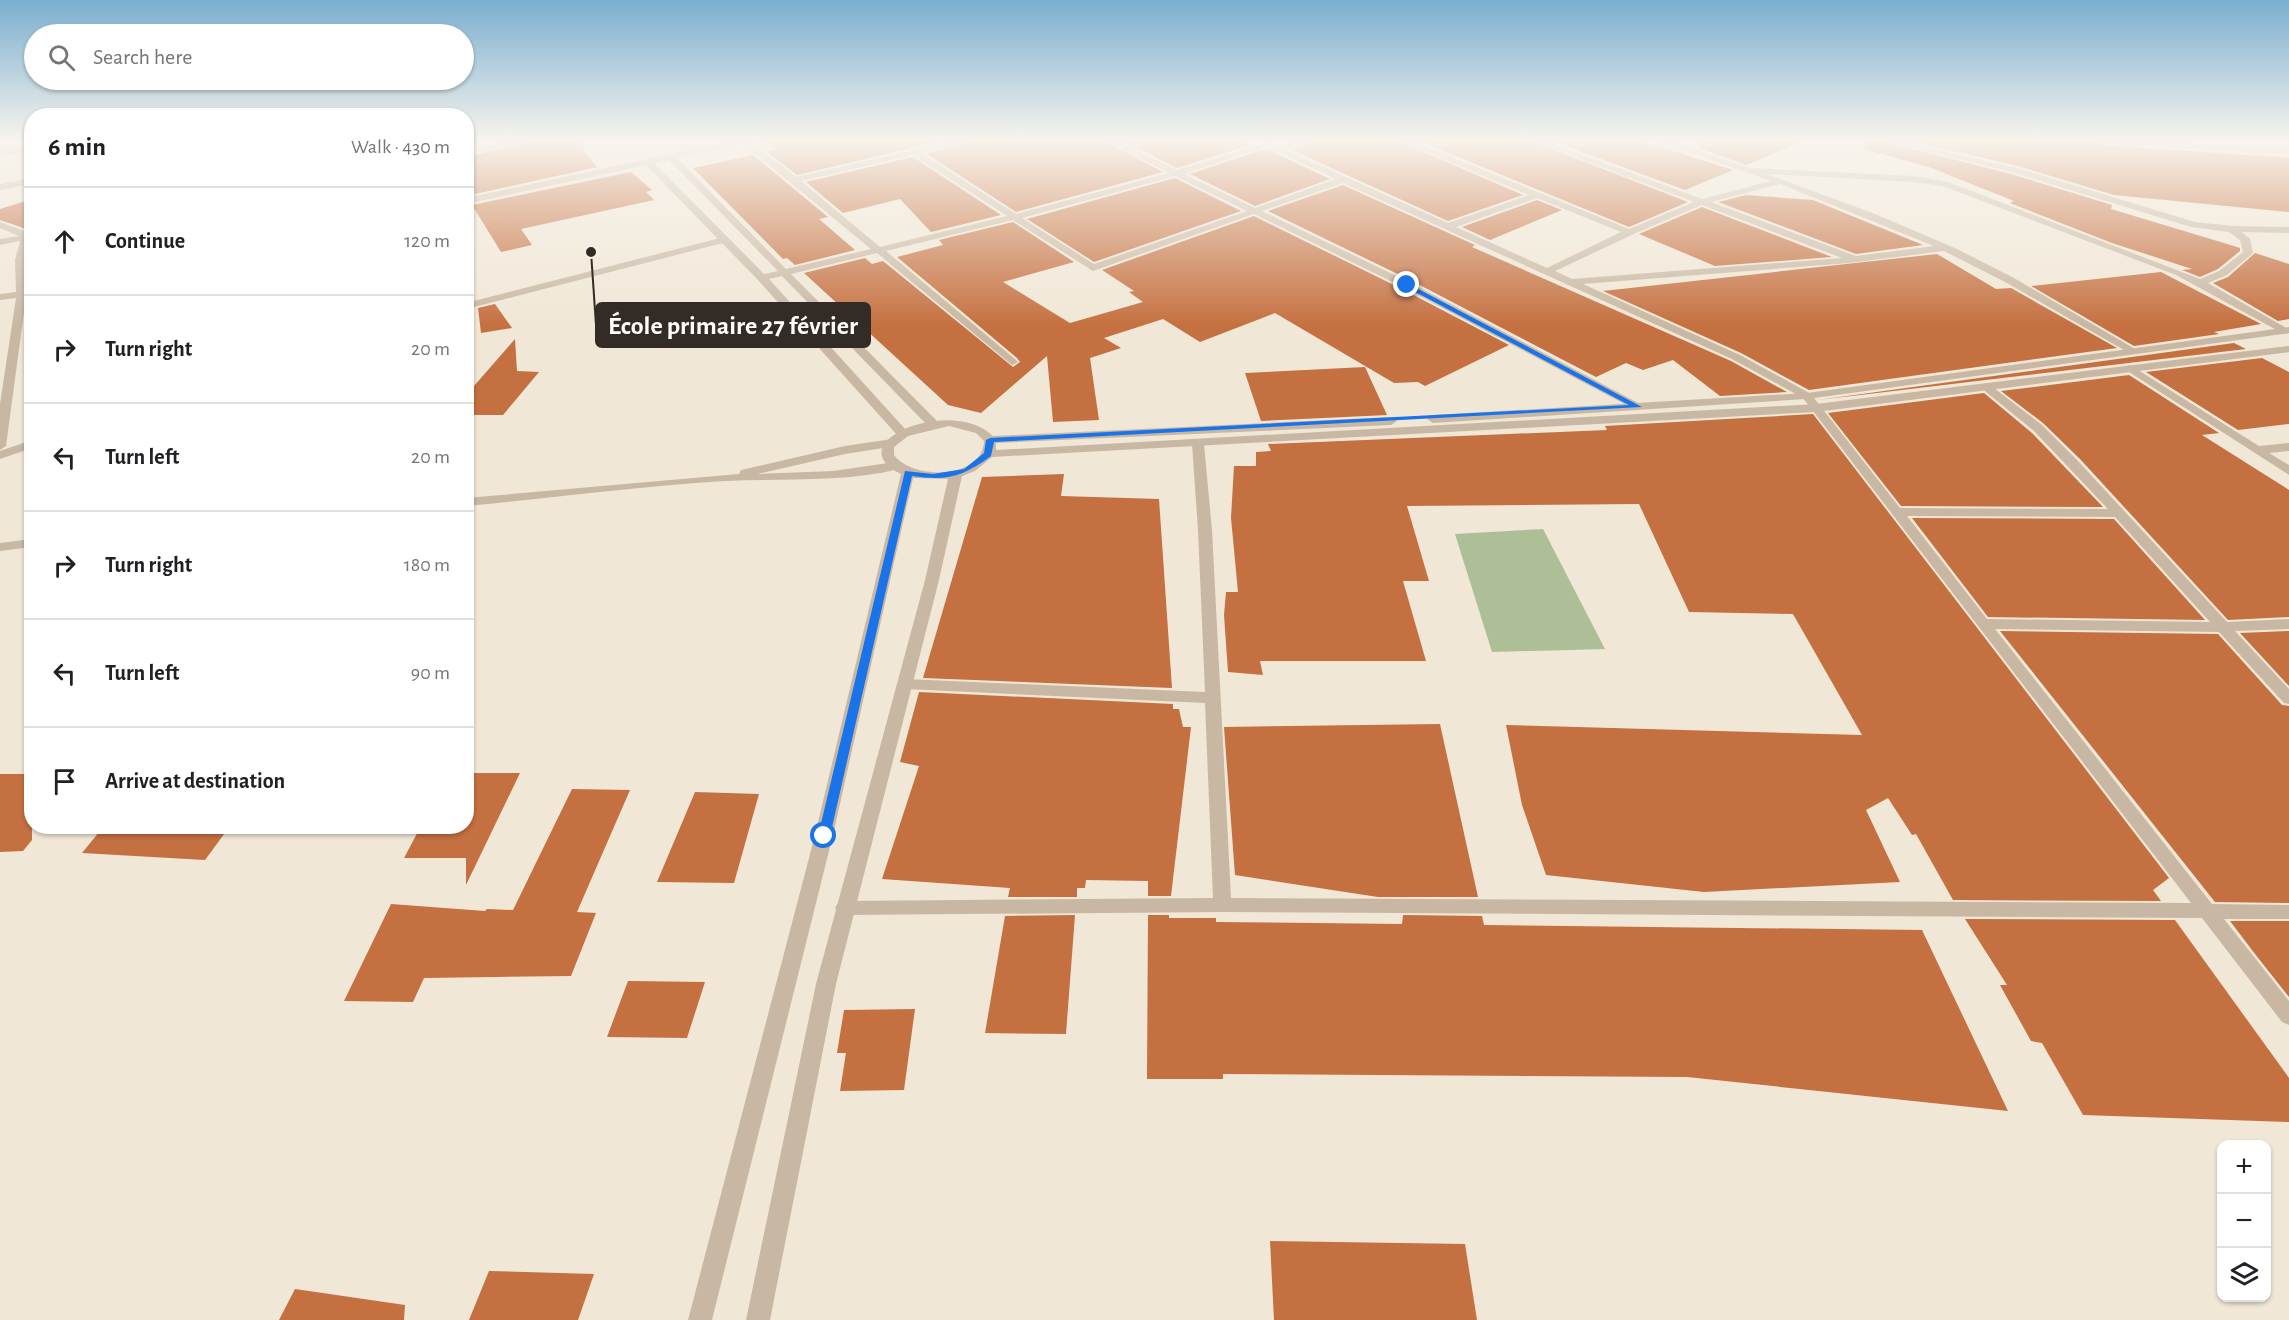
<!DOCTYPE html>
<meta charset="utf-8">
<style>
:root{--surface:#fff;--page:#f6f6f6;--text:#202124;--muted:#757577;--line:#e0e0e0}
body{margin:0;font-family:"Alegreya Sans",sans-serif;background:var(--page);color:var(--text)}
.controls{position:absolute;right:18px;bottom:18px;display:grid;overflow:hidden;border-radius:12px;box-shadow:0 2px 4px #0004}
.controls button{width:54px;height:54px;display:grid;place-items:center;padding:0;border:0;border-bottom:2px solid var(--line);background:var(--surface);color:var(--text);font:30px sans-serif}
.stop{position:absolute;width:18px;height:18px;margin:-14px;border:4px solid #1a73e8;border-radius:50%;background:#fff}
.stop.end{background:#1a73e8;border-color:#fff;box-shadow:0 2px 6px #0008}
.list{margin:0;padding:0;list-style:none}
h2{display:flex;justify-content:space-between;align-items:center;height:78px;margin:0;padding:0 24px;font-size:26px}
h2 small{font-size:20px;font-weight:400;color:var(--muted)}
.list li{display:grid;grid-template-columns:39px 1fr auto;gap:18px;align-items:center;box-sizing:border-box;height:108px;padding:0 24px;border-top:2px solid var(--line)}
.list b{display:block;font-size:22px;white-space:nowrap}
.list em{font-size:20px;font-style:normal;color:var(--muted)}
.icon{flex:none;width:33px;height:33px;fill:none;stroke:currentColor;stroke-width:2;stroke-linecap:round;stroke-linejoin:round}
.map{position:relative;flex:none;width:2289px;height:1320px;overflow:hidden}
.search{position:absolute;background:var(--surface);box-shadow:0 2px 4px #0004;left:24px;top:24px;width:450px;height:66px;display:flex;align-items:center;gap:15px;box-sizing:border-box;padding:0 21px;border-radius:33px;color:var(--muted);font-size:22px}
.panel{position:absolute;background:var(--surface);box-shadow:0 2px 4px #0004;left:24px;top:108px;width:450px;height:726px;border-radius:24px}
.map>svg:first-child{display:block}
.green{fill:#adbf97}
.building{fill:#c57040}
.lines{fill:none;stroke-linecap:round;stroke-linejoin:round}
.service{fill:#c8b8a3;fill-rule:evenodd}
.minor{fill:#c8b8a3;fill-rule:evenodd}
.tertiary{fill:#c8b8a3;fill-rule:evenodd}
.route{fill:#1a73e8}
.leader{fill:none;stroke:#332b25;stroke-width:2}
.callout-dot{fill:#332b25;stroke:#f8f1e2;stroke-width:2}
.callout{fill:#332b25;stroke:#332b25;stroke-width:2}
.callout-label{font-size:26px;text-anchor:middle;font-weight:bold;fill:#fff}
</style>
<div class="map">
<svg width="2289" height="1320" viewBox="0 0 2289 1320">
<rect width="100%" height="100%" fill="#f0e7d6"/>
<path class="green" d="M1543,529l62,120 -113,3 -37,-118z"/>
<path class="building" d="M534,141h49l1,10 13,16 -131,29v-39z
M765,141h177l-145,34 -30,-23 8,-2z
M971,141h133l59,31 -147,40 -89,-58z
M1123,141h118l9,4 -73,23z
M1313,141h85l125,54 -75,26 -156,-71z
M1419,141h112l157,61 -59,25z
M1552,141h89l92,29 -48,20z
M1700,141h102v1l-56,23 -47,-17z
M1865,141h16l130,33 101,31 -1,4 113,34 16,5v3l-22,18 -18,8 -18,-7 10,-1 -80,-26 -102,-40 4,-2 -85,-34 -66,-18z
M1910,141h187l6,4 186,13v54l-175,-17 -96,-29z
M1262,150l13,3 55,26 -75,27 -65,-32z
M753,155l75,62 -9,2 36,31 -60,15 -8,-7 -4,1 -90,-91z
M913,157l88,58 -70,17 -31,-33 -57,14 -37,-31z
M631,172l21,18 -6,2 8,8 -133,29 11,16 -31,7 -29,-47z
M1175,178l66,33 -147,51 -67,-43z
M1343,185l132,60 -3,2 259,114 56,31 -67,4 -47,-36 -30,10 -17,-7 -30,14 -184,-96 -144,-70z
M1746,195l67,5 110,45 -67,9 -138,-52z
M32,199v32l-32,-11v-11z
M1537,200l25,10 -72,30 -28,-13z
M1702,207l130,50 -117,9 -76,-32z
M1254,216l148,73 107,56 -84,41 -7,-4 -24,1 -119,-70 -75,29 -37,-23 -59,19 17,10 -31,10 9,62 -46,2 -6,-66 -66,57 -33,-8 -144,-132 61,-15 7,6 11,-3 130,106 7,-5 -3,-4 -120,-101 46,-12 -4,-5 74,-18 61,40 -71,20 67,41 73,-21 -14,-10 5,-1 -32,-21z
M2255,253l34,11v55l-11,2 -65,-38 15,-6z
M1937,254l59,35 15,-1 106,60 -308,42 -68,-37 -138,-62z
M2161,272l100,52 -47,8 5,2 -85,12 -103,-60z
M495,304l17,24 -31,5 -3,-25z
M515,339l2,32 22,1 -36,43h-37v-29h8z
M2234,343l12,6 -428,51z
M2262,358l27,14v52l-51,6 -92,-58z
M1365,367l22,48 -126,6 -16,-48z
M2129,375l90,58 -17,2 87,55v127l-61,3 -148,-161 -37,-36 -42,-32z
M1984,393l48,40 71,74 -202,-1 -73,-93z
M1813,414l356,464 -16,12 8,11 -208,-1 -37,-66 -4,1 -24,-37 -22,12 34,72 -196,10 -158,-17 -24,-70 -16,-80 356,10 -69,-121 -104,-2 -50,-108 -232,2 22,75h-26l23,80h-166l3,14 -35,-3 -4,-57 2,-23h12l-7,-74 3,-52h22v-14l15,-1 -3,-7 339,-14 -2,-4z
M1064,474l-3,22 98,3 13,189 -249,-10 59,-201z
M1912,518l202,1 91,101 -217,-3z
M2000,631l218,3 64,71 7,1v197l-74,-1z
M2289,631v55l-49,-53z
M919,692l254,12v5h6l4,18h8l-20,169h-23v-15l-62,-1 -1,8h-8v9h-69l2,-9 -128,-9 37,-113 -19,-4z
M1440,724l38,173h-100l-143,-22 -11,-148z
M466,773h54l-54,112v-27h-62l17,-32h45z
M0,774h32v66l-9,11 -23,1z
M572,789l58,1 -53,122 19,1 -25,63 -147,2 -11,24 -69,-1 47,-97 94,7 2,-2 26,1z
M695,792l64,2 -25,89 -77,-1z
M104,826h126l-25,34 -123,-7z
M1075,915l-9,119 -81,-1 20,-117z
M1148,915h21v3h47v4l186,2 1,-9 79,1 2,9 438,5 86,181 -321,-34 -464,-3v5h-76z
M1965,919l210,1 114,158v44l-206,-7 -41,-72 -11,-2 -31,-56h7z
M2230,921h59v76l-34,-43z
M628,981l77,1 -18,56 -80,-1z
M915,1009l-11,81 -64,1 6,-38h-9l7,-43z
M1270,1241l195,3 12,76h-203z
M489,1271l105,3 -16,46h-109z
M295,1289l110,16 -1,15h-125z"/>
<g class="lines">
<path class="service" d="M724,237l5,3 -2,2 -261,67v-6z
M32,440v8l-32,11v-8z"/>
<path class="minor" d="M514,141h18l-66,14v-5z
M731,141h19l46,36 157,-36h16l-48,12 95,61 153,-41 -63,-32h11l60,29 88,-27v4l-81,27 71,34 81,-29 -62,-29 24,-9h13l-25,9 162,73 81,-28 -129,-54h12l217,88 65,-27 -161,-61h12l157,58 69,-18 -113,-40h13l78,27 165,8 34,6 252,97 19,-8 24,-19 -3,-12 -11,-8 -38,-5 -179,-55 -129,-31h16l118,27 178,54 37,4 57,1v6l-47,-1 8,7 3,14 -26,22 -19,8 80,46v4l-4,1 -108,-59 -233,-89 -29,-4 -147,-8 108,40 82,35 57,29 121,71v4l-4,1 -124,-71 -63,-32 -95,12 -266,21 157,71 71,39 89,114 208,1 -74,-78 -54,-44 6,-3 4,1 52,40 36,36 149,161 62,-3v10l-54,2 54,58v15l-5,-1 -65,-71 -224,-3 217,275 77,1v14h-65l65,82v24l-7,-3 -80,-104 -980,-6 -378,3 -6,-2 -3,-5 3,-5 6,-2 369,-3 -8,-195 -300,-14 -8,-5 8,-5 300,13 -7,-162 -6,-86 6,-4 6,4 8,86 19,368 960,5 -388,-505 -71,-39 -389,-176 -81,28 149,72 231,122v4h-8l-231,-122 -149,-73 -161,57 -80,-51 -127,31 130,109 2,2 -6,3 -135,-112 -86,21 145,146v6h-8l-146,-150 -13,3 137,151v6h-8l-140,-156 -112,-115 -180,39v-6zM743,144l128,105 -85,20 -109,-111zM913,155l94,61 -127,31 -79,-66zM669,160l109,111 -14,3 -110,-111zM1175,176l72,35 -153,53 -72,-46zM1780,184l154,62 -78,10 -145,-54zM1537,198l84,34 -74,36 -91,-41zM1702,205l140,53 -270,21 -17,-8 81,-38zM1907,516l208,1 95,105 -223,-3z
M2099,141h49l139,8 2,5 -186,-11z
M32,147v5l-32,3v-6z
M32,178v6l-32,6v-6z
M0,222l32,12 -7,26 1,31 6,1v4l-6,1 -20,149 -6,4v-46l16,-106 -16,2v-6l16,-2 -1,-32 5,-19 -20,4v-6l19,-3 -19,-8z
M2130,365l129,81 30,-3v8l-20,2 20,12v10l-163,-105v-4z
M892,439l4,1v6l-51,8 -87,20 75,-3 62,-9 6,4 -2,3c-57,14 -115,9 -173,12 -86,5 -173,17 -260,25v-8l273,-24 2,-4 104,-24z
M32,539v8l-32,4v-8z"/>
<path class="tertiary" d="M2289,327v6l-482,66 -374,24 -6,-4 6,-4 374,-22z
M2289,346v6l-473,60 -824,45 -17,14 -13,5 -23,104 -103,404 -66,336h-24l70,-336 109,-404 23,-101 -35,-1 -80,357 -121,485h-24l127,-485 86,-361c-65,-31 50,-79 92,-38l398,-19 6,4 -6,4 -395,18v7l820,-46zM949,426l27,7 8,8c-1,38 -71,40 -90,14v-8l14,-11z"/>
</g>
<linearGradient id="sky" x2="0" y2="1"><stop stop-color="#7aaed0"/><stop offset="0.43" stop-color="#f8f4ed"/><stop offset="1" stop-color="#f8f4ed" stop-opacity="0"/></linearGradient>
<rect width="2289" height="326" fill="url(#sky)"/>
<path class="route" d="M1407,283l235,124 -648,35 -3,14c-28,21 -45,25 -79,20l-82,360 -2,3h-8l-2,-3 87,-365 28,3 31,-5 20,-16 2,-13 4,-2 639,-33 -225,-119z"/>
<path class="leader" d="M591 252L596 325"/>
<circle class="callout-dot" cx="591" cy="252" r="6"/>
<rect class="callout" x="596" y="303" width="274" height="44" rx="6"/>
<g class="callout-label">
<text x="733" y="334">École primaire 27 février</text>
</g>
</svg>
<div class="controls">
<button>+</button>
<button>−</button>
<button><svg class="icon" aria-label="layers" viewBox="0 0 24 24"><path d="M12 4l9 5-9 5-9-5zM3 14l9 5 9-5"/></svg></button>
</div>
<div class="stop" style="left:824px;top:836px"></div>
<div class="stop end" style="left:1407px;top:285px"></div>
<div class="search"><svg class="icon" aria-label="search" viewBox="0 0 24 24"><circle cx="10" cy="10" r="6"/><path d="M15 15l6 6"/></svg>Search here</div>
<section class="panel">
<h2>6 min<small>Walk · 430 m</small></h2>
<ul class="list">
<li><svg class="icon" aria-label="ahead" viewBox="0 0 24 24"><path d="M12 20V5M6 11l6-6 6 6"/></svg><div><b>Continue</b></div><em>120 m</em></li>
<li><svg class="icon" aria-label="right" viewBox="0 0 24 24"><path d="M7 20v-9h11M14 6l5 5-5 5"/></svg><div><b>Turn right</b></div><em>20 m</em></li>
<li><svg class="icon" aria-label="left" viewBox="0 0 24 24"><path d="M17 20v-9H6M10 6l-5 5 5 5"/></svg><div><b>Turn left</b></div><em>20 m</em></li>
<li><svg class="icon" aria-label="right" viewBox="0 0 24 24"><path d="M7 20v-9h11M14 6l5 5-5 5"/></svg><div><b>Turn right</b></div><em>180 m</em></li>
<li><svg class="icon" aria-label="left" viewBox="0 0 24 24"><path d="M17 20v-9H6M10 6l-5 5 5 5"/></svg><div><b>Turn left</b></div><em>90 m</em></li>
<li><svg class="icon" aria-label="arrive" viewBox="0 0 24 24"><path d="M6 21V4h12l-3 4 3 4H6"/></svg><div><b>Arrive at destination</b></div></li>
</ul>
</section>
</div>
